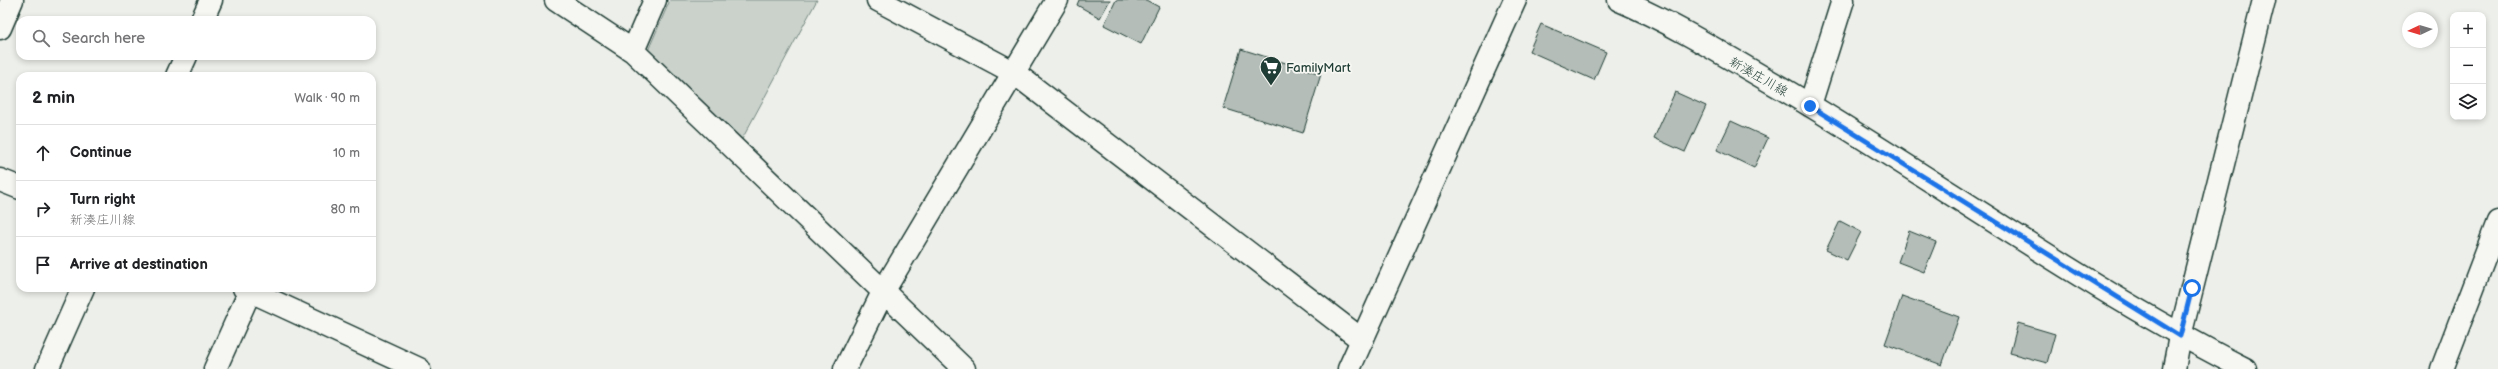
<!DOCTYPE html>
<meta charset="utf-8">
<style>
:root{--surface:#fff;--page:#f6f6f6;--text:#202124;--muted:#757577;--line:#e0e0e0}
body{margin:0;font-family:"Balsamiq Sans","Klee One",sans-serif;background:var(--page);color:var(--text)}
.controls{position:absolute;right:12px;top:12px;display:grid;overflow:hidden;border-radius:8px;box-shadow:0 2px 6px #0003}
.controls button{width:36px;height:36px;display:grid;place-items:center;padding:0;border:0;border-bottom:1px solid var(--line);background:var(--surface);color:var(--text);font:20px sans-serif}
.compass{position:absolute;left:2402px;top:12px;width:36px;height:36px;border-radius:50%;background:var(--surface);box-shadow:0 2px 6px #0003;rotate:266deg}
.stop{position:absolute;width:12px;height:12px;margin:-9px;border:3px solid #1a73e8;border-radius:50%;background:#fff}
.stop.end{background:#1a73e8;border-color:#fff;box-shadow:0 1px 4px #0008}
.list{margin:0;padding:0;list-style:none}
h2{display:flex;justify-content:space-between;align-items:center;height:52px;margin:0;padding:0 16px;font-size:17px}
h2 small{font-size:13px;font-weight:400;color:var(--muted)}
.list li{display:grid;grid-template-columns:26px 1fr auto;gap:12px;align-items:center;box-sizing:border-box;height:56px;padding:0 16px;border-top:1px solid var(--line)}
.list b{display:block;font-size:15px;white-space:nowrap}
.list p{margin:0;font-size:13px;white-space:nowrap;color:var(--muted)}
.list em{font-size:13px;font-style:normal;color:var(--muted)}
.icon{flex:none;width:22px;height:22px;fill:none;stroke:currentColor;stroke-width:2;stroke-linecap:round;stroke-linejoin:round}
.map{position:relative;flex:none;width:2498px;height:369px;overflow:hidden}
.search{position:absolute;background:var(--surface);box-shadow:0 2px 6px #0003;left:16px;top:16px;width:360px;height:44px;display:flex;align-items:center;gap:10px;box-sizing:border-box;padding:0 14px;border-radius:12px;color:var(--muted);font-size:15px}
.panel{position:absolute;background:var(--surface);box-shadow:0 2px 6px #0003;left:16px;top:72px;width:360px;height:220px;border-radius:12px}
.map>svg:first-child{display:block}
.green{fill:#cbd2cc;stroke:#758880}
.building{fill:#b4bdb8;stroke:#1f3d34}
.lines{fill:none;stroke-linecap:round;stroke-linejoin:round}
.minor-casing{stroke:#1f3d34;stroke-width:25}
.tertiary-casing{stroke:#1f3d34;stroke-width:25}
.primary-casing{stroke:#1f3d34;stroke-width:25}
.minor{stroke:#f6f6f2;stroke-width:22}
.tertiary{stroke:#f6f6f2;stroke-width:22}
.primary{stroke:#f6f6f2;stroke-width:22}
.route{stroke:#1a73e8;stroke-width:5}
.labels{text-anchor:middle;stroke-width:3.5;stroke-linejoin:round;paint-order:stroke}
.poi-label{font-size:13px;fill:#1f3d34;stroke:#f6f6f2;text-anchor:start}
.street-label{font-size:13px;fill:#1f3d34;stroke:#f6f6f2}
</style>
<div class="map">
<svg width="2498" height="369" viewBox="0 0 2498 369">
<rect width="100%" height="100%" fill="#edefea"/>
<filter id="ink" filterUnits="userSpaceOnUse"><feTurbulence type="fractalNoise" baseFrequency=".025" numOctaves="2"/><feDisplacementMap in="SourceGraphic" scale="8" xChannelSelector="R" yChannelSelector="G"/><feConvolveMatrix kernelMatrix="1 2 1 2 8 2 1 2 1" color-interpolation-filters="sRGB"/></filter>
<g filter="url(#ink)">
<path class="green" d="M670,0h147l-77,143 -93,-90z"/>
<path class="building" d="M1079,0h31l-10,18 -23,-13z
M1116,0h30l13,7 -18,37 -37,-19z
M1541,24l65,28 -12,28 -65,-29z
M1241,49l80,25 -18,59 -80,-25z
M1675,92l31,14 -21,46 -31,-14z
M1731,121l37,17 -14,30 -37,-18z
M1840,221l21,11 -14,28 -21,-10z
M1909,231l27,11 -12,30 -26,-10z
M1902,296l57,21 -17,48 -57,-21z
M2018,323l37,11 -8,29 -37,-10z"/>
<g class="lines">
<g class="minor-casing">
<path id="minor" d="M556,0l77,51 331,318
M878,0l135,72 349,268
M202,20l9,-20
M0,28l12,-28
M633,51l22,-51
M177,76l9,-20
M1810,105l33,-105
M0,180l20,8
M244,288l175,81
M47,369l36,-81
M215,369l35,-78
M845,369l39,-79 173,-290
M2174,369l6,-33 84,-336
M2442,369l56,-147"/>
</g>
<g class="tertiary-casing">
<path id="tertiary" d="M1349,369l166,-369"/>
</g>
<g class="primary-casing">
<path id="primary" d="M1619,0c58,25 110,58 164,89 155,92 301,198 462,280"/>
</g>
<use href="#minor" class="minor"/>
<use href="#tertiary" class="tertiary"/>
<use href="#primary" class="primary"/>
</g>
</g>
<g class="lines" filter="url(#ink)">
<path class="route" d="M1810,106l370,230 12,-48"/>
</g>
<defs>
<g id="supermarket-pin" transform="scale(1.15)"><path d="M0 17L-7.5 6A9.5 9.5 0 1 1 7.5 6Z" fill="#1f3d34" stroke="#f6f6f2"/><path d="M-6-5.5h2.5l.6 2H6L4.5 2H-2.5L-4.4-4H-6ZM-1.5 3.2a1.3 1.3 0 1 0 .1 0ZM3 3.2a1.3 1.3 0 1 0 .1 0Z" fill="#fff"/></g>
</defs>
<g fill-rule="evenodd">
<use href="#supermarket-pin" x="1271" y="67"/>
</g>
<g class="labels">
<g class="poi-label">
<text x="1286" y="72">FamilyMart</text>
</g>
<g class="street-label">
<text transform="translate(1759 76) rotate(30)" y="5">新湊庄川線</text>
</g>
</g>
</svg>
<div class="controls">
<button>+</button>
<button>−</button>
<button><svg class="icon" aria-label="layers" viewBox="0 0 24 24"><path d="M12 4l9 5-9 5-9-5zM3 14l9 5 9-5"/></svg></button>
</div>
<svg class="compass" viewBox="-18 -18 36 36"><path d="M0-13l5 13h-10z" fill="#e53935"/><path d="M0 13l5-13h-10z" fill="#757577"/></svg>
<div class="stop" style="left:2192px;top:288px"></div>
<div class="stop end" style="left:1810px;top:106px"></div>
<div class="search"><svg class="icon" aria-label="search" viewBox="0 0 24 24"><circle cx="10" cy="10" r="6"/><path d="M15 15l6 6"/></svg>Search here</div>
<section class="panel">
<h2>2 min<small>Walk · 90 m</small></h2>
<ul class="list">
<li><svg class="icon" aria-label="ahead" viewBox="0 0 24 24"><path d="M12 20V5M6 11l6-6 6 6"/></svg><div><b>Continue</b></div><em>10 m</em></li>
<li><svg class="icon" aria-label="right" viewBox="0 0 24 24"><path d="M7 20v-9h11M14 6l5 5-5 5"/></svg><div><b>Turn right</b><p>新湊庄川線</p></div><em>80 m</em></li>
<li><svg class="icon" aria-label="arrive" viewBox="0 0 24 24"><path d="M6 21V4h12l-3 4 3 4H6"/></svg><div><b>Arrive at destination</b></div></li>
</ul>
</section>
</div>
